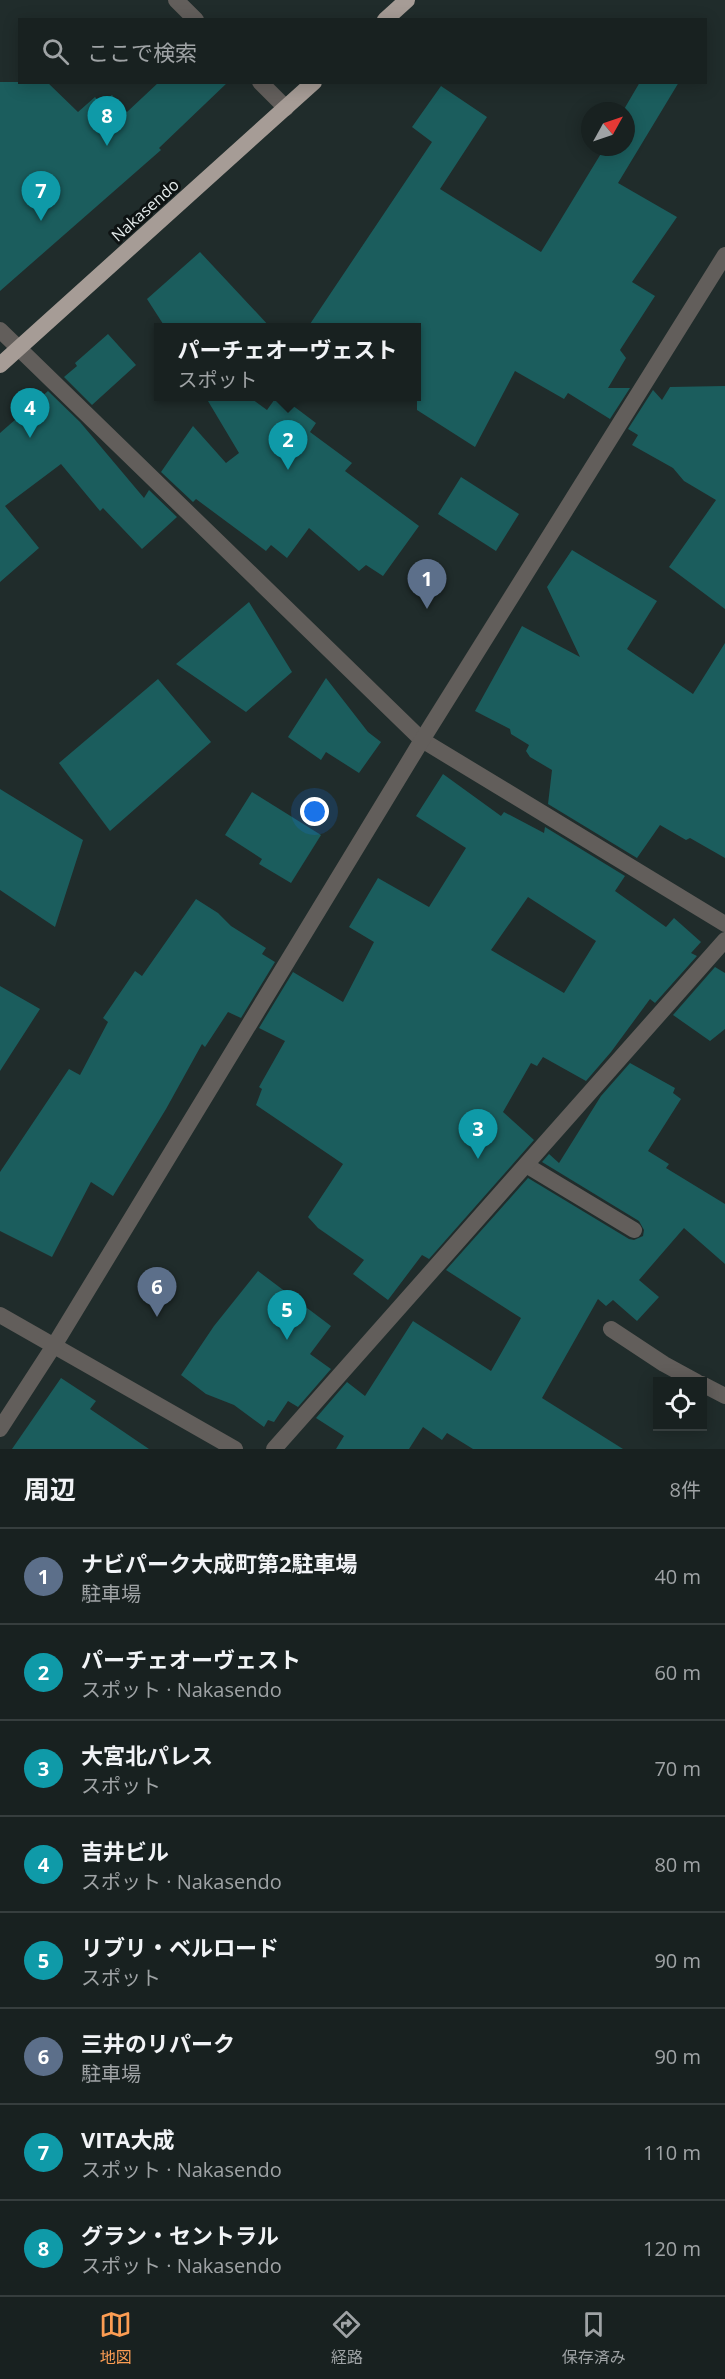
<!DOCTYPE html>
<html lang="ja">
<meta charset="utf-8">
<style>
:root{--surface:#182120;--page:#212929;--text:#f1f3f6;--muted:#9fa3a5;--line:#363e3e;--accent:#fc9d53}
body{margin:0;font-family:"Open Sans","Noto Sans JP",sans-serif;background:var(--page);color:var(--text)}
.controls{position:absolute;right:18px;bottom:18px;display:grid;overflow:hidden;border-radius:0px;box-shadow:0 3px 15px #0003}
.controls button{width:54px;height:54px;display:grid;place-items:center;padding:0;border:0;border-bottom:2px solid var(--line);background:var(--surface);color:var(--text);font:30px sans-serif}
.compass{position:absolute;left:581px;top:102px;width:54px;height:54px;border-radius:50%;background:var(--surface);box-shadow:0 3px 15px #0003;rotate:50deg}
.you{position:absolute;left:315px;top:812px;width:21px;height:21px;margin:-15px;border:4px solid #fff;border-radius:50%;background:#1a73e8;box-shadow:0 0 0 9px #1a73e833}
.badge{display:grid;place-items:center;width:39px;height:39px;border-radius:50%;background:var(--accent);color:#fff;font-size:20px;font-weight:700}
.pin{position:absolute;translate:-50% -50px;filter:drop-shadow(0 2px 3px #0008)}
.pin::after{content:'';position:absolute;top:32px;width:21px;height:18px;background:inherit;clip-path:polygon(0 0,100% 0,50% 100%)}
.popup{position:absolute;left:154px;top:323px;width:267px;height:78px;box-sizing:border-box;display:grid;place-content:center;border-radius:0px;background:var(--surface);filter:drop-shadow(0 2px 4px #0005);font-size:20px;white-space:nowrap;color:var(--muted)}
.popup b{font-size:22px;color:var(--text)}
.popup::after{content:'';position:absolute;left:50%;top:100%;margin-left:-12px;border:12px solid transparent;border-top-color:var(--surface)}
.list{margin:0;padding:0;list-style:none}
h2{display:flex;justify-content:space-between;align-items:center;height:78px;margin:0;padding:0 24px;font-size:26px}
h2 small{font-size:20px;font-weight:400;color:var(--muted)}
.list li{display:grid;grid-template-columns:39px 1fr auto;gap:18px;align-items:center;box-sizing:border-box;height:96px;padding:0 24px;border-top:2px solid var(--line)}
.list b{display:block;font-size:22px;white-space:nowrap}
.list p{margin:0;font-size:20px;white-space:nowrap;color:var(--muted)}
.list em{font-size:20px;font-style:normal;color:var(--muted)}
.icon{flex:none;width:33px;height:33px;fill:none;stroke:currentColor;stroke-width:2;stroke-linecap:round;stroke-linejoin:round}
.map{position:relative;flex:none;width:725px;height:1449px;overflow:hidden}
.search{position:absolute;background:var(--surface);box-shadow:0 3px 15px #0003;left:18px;right:18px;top:18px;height:66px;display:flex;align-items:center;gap:15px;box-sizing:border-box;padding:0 21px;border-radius:0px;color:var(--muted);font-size:22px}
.sheet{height:846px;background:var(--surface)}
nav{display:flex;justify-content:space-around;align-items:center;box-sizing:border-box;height:84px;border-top:2px solid var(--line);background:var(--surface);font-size:16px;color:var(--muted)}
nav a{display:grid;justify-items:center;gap:3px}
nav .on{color:var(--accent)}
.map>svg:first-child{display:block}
.building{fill:#1b5d5d;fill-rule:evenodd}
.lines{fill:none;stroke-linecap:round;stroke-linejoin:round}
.service{stroke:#625e5b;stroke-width:16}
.minor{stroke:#625e5b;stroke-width:16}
.tertiary{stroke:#625e5b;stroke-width:16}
.trunk{stroke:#a69c96;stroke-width:16}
.labels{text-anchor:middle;stroke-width:6;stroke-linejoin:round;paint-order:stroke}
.street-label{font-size:16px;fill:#e6eded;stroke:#0e1313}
</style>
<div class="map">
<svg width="725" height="1449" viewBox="0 0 725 1449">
<rect width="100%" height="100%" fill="#202c2b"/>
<path class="building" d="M0,82h47l31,30 17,-15 6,7 11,-9 15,17 32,-30h69l-69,66 2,2 -161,141z
M640,82h39l-61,101 59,34 -45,65 23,14 -35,54 6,8 -18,30h22l-20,31 -42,-26 -4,6 -49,-28 -40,76 -58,-37v-83h-109l124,-185 -20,-15 29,-41 46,31 -47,72 101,63 64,-105h21v-36h-3z
M200,252l70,75h-105l-18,-28z
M108,334l28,31 -44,40 -28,-28 13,-11 -2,-3z
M725,386v223l-56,-42 47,-67 -32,-19 -11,-13 -41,-23 6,-10 -10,-6 25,-39 9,10 8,-13z
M48,391l32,31 64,76 5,-8 28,27 -35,32 -39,-41 -3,3 -39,-47 -56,42 34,42 -39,34v-149z
M205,396h43l19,14 10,-14h3l36,27 -6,9 42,31 -7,8 74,55 -36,50 -17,-11 -7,6 -50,-43 -22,30 -16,-13 -5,6 -70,-52 -3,3 -32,-30 32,-46 33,37 13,-10z
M461,477l58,37 -23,37 -58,-37z
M572,550l85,51 -30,48 66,45 32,-51v215l-35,-20 -4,2 -26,-15 -23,33 -89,-54 4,-34 -22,-13 -4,-6 3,-6 -18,-11 -1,-5 -35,-18 47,-85 58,31 -33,-70z
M249,602l43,70 -46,40 -70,-48z
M326,678l42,54 13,10 -22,31 -33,-21 -5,8 -33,-23z
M158,679l53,63 -101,89 -51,-68z
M443,774l58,42 3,-4 40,21 1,-6 80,49 -10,15 51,36 8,-9 27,24 -10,11 6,3 -42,47 -5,-4 -39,53 -25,29 -43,-24 -6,9 -6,-3 -28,49 31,28 -105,119 -7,-4 -34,45 -35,-26 11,-14 -46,-32 -10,-11 35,-53 -87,-59 6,-16 -3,-2 26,-46 -26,-13 34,-56 50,30 31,-60 -25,-15 29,-49 51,29 37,-59 -50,-32zM528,897l68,44 -32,52 -73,-43z
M0,789l83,51 -28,87 -55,-37z
M252,792l69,43 -30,48 -32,-19 3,-5 -37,-24z
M196,899l22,14 13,13 35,22 -4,6 13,8 -34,56 -13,-6 -23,35 -3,-3 -36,65 -53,87 -22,-14 -39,75 -52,-26v-59l69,-103 11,6 28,-53 -5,-4 32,-47 7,5z
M715,967l10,6v56l-15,12 -37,-26z
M0,986l40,23 -40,62z
M630,1063l45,25 -2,5 8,6 -33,52 21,13 -3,4 59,36v60l-41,-36 -45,52 20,17 -22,24 -24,-21 -7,6 -8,-7 -56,99 81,51h-150l-26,-16 -5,7 -19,-13 -14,22h-73l8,-13 -28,-18 31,-36 18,14 48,-75 78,50 30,-53 -75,-48 82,-92 101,61 5,1 9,-4 1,-6 -5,-9 -97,-59 7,-8 10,9 42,-67z
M258,1271l73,55 -21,28 21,15 -33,38 -10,-6 -14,21 -6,-2 -4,7 -30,-22 -28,-11 -25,-19 33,-49z
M61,1378l35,23 -6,8 59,40h-137z"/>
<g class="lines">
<path class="service" d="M526,1165l108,65
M611,1329l53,35 33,18
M702,1384l23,12"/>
<path class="minor" d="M176,0l20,20
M260,82l26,26
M0,330l422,410 303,184
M274,1449l451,-509"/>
<path class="tertiary" d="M0,1315l235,134
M0,1429l55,-85 367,-604 303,-485"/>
<path class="trunk" d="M385,20l22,-20
M0,365l314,-283"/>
</g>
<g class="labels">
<g class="street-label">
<text transform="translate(145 210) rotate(-42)" y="6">Nakasendo</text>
</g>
</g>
</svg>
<div class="controls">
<button><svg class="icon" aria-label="locate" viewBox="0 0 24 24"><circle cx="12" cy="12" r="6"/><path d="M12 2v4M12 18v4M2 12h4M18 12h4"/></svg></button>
</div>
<svg class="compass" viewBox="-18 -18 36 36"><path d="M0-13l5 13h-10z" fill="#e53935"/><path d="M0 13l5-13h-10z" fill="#9fa3a5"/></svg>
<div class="you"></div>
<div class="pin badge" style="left:427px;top:609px;background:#5c6f8a">1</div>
<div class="pin badge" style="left:288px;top:470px;background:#0f9aa8">2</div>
<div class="popup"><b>パーチェオーヴェスト</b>スポット</div>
<div class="pin badge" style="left:478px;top:1159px;background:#0f9aa8">3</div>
<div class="pin badge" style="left:30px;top:438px;background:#0f9aa8">4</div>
<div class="pin badge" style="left:287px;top:1340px;background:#0f9aa8">5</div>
<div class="pin badge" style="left:157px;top:1317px;background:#5c6f8a">6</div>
<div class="pin badge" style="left:41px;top:221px;background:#0f9aa8">7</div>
<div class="pin badge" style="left:107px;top:146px;background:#0f9aa8">8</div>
<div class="search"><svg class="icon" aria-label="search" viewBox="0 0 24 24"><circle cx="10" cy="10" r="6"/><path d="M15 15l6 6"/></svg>ここで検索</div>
</div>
<section class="sheet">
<h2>周辺<small>8件</small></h2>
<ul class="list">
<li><span class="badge" style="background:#5c6f8a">1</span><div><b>ナビパーク大成町第2駐車場</b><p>駐車場</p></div><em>40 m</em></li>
<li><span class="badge" style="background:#0f9aa8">2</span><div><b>パーチェオーヴェスト</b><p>スポット · Nakasendo</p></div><em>60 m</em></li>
<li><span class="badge" style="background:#0f9aa8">3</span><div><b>大宮北パレス</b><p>スポット</p></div><em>70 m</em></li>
<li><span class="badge" style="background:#0f9aa8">4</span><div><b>吉井ビル</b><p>スポット · Nakasendo</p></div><em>80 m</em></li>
<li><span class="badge" style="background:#0f9aa8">5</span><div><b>リブリ・ベルロード</b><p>スポット</p></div><em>90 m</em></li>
<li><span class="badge" style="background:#5c6f8a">6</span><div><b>三井のリパーク</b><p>駐車場</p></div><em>90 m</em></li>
<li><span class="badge" style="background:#0f9aa8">7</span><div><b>VITA大成</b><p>スポット · Nakasendo</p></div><em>110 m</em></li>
<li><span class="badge" style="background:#0f9aa8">8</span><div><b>グラン・セントラル</b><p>スポット · Nakasendo</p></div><em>120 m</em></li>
</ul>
</section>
<nav>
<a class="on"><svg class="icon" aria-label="map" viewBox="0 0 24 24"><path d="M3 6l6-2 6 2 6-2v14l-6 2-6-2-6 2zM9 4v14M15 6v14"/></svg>地図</a>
<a><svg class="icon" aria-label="directions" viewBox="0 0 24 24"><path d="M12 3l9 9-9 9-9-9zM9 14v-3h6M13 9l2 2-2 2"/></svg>経路</a>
<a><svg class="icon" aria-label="saved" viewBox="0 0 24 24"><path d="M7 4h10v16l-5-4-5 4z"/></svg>保存済み</a>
</nav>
